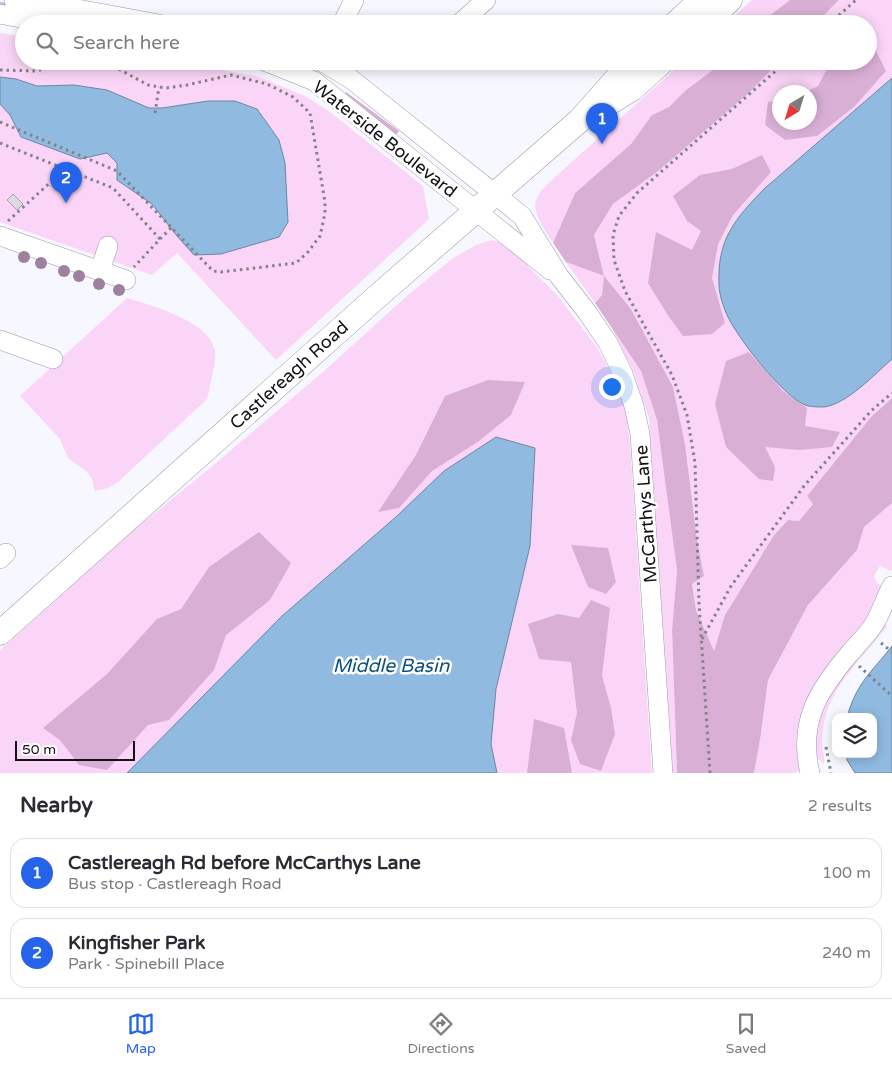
<!DOCTYPE html>
<meta charset="utf-8">
<style>
:root{--surface:#fff;--page:#f7f7f7;--text:#2b2b33;--muted:#7c7c81;--line:#e1e1e2;--accent:#2563eb}
body{margin:0;font-family:"Varela Round",sans-serif;background:var(--page);color:var(--text)}
.controls{position:absolute;right:15px;bottom:15px;display:grid;overflow:hidden;border-radius:10px;box-shadow:0 2px 12px #0003}
.controls button{width:45px;height:45px;display:grid;place-items:center;padding:0;border:0;border-bottom:1px solid var(--line);background:var(--surface);color:var(--text);font:25px sans-serif}
.compass{position:absolute;left:772px;top:85px;width:45px;height:45px;border-radius:50%;background:var(--surface);box-shadow:0 2px 12px #0003;rotate:218deg}
.scale{position:absolute;left:15px;bottom:12px;width:120px;box-sizing:border-box;padding-left:5px;border:2px solid #131317;border-top:0;font-size:14px;line-height:18px;white-space:nowrap;color:#131317;-webkit-text-stroke:4px #fff;paint-order:stroke}
.you{position:absolute;left:611px;top:386px;width:18px;height:18px;margin:-12px;border:4px solid #fff;border-radius:50%;background:#1a73e8;box-shadow:0 0 0 8px #1a73e833}
.badge{display:grid;place-items:center;width:32px;height:32px;border-radius:50%;background:var(--accent);color:#fff;font-size:16px;font-weight:700}
.pin{position:absolute;translate:-50% -41px;filter:drop-shadow(0 1px 2px #0008)}
.pin::after{content:'';position:absolute;top:26px;width:18px;height:15px;background:inherit;clip-path:polygon(0 0,100% 0,50% 100%)}
.list{margin:0;padding:0;list-style:none}
h2{display:flex;justify-content:space-between;align-items:center;height:65px;margin:0;padding:0 20px;font-size:21px}
h2 small{font-size:16px;font-weight:400;color:var(--muted)}
.list li{display:grid;grid-template-columns:32px 1fr auto;gap:15px;align-items:center;box-sizing:border-box;height:70px;margin:0 10px 10px;padding:0 10px;border:1px solid var(--line);border-radius:15px}
.list b{display:block;font-size:19px;white-space:nowrap}
.list p{margin:0;font-size:16px;white-space:nowrap;color:var(--muted)}
.list em{font-size:16px;font-style:normal;color:var(--muted)}
.icon{flex:none;width:28px;height:28px;fill:none;stroke:currentColor;stroke-width:2;stroke-linecap:round;stroke-linejoin:round}
.map{position:relative;flex:none;width:892px;height:773px;overflow:hidden}
.search{position:absolute;background:var(--surface);box-shadow:0 2px 12px #0003;left:15px;right:15px;top:15px;height:55px;display:flex;align-items:center;gap:12px;box-sizing:border-box;padding:0 18px;border-radius:28px;color:var(--muted);font-size:19px}
.sheet{height:225px;background:var(--surface)}
nav{display:flex;justify-content:space-around;align-items:center;box-sizing:border-box;height:70px;border-top:1px solid var(--line);background:var(--surface);font-size:14px;color:var(--muted)}
nav a{display:grid;justify-items:center;gap:2px}
nav .on{color:var(--accent)}
.map>svg:first-child{display:block}
.green{fill:#fad5f7;fill-rule:evenodd}
.forest{fill:#daafd6}
.water{fill:#90bae0;stroke:#6a88a4}
.building{fill:#ded8e3;stroke:#a6a1ac}
.lines{fill:none;stroke-linecap:round;stroke-linejoin:round}
.minor-casing{stroke:#9a99a5;stroke-width:20}
.major-casing{stroke:#9a99a5;stroke-width:25}
.path{stroke:#828288;stroke-width:3;stroke-dasharray:2.5 4;stroke-linecap:butt}
.minor{stroke:#fff;stroke-width:19}
.major{stroke:#fff;stroke-width:24}
.tree{fill:#9d819f}
.labels{text-anchor:middle;stroke-width:5;stroke-linejoin:round;paint-order:stroke}
.street-label{font-size:18px;fill:#131317;stroke:#fff}
.water-label{font-size:19px;font-style:italic;fill:#0c5080;stroke:#fff}
</style>
<div class="map">
<svg width="892" height="773" viewBox="0 0 892 773">
<rect width="100%" height="100%" fill="#f7f7ff"/>
<path class="green" d="M752,0h38c-28,21 -29,24 -65,24z
M839,0h53v78l-128,111 -19,20 -17,22v86l19,29 35,42h76l34,-29v39l-21,19 -64,79 6,7 -14,18 -11,-1 -14,15 -49,80 -11,36 -18,-41 -4,-26 12,-8 -7,-36 -12,-96 -12,-57 -42,-78 -27,-32 -2,18 -7,8 -29,-41 38,14 -10,-41 19,-31 44,-32 94,-81 29,-30h88v-37h-53zM780,92h30v30h-30z
M0,33l24,4v24h143l90,15 50,21 23,15 93,74 6,33 -153,141 -99,-107 -25,22 -152,-53z
M684,61h41l-39,29 -17,17 -17,8 -21,29 -56,49 -22,50c-8,-13 -24,-32 -15,-47 3,-7 11,-13 16,-18z
M492,240l15,5 51,51 40,53 16,30 12,33 4,32 22,329h-155l-6,-29 5,-56 34,-142 -86,-75 -47,45 -115,100 -155,157h-127v-123l134,-120 76,-62 113,-96 85,-77 45,-37 23,-13z
M127,298c24,7 82,23 88,52 2,11 -5,34 -7,46l-3,5 -88,82 -9,5 -13,3 -3,-12 -6,-8 -18,-13 -8,-19 -40,-43z
M612,328l29,43 16,49 11,77 9,73 -5,60 5,143h-4l-24,-355 -15,-45z
M892,503v67l-1,1 -11,-5 -6,10 3,7 6,4 -14,32 -70,133 1,18 -5,3h-41l7,-39 7,-54 40,-75 49,-55 7,-23z
M885,623l2,3c-21,29 -53,56 -62,92 -2,7 -3,16 -3,23 0,8 3,16 2,23l-11,-10 3,-33 14,-31z"/>
<path class="forest" d="M790,0h49l-24,24h-63l13,-5z
M0,2l10,2 92,15 -1,5h-21l-80,-15z
M868,35l18,36 -32,36 -37,29 -32,4 -20,-15 3,-23 11,-2 1,22h30v-30h-4l12,-6 13,-25h37z
M725,61h55l-29,30 -94,81 -44,32 -19,31 10,41 27,33 42,78 12,57 12,96 7,36 -12,8 4,26 18,41 11,-36 49,-80 14,-15 11,1 14,-17 -6,-8 64,-79 21,-19v105l-28,24 -7,23 -49,55 -40,75 -7,54 -7,39h-77l-5,-143 5,-60 -20,-150 -16,-49 -46,-68 7,-8 2,-19 -38,-14 -13,-19 22,-50 56,-49 21,-29 17,-8 17,-17z
M346,92l53,39 -4,5 -52,-39z
M762,155l9,17 -38,43 -15,29 -6,34 13,45 -13,11 -29,2 -14,-19 -21,-34 8,-51 36,18 9,-19 -14,-10 -14,-25 27,-21 32,-6z
M749,352l34,39 24,17 -2,18 35,6 -8,15 -33,3 -34,-3 10,20 -2,14 -14,-2 -33,-32 -11,-43 11,-43z
M488,380l37,2 -14,33 -32,26 -47,30 -33,37 -21,4 38,-57 29,-59z
M259,532l32,31 -21,37 -44,35 -12,35 -45,50 -21,5 -41,45 -28,-5 -19,-25 -17,-12 64,-54 50,-55 24,-10 28,-42z
M571,545l37,3 8,34 -10,12 -18,-7z
M591,600l19,8 -8,68 9,32 4,26 -14,37 -21,-7 -9,-24 6,-27 -6,-51 -32,-3 -11,-35 30,-10 21,4z
M534,719l30,9 8,45h-45z"/>
<path class="water" d="M0,77l16,2 21,7 37,-1 33,5 42,18h13l46,-7h27l22,8 22,31 6,23 3,59 -9,15 -58,17 -27,1 -17,-19 -25,-32 -35,-24v-17l-10,-10 -27,6 -59,-22 -11,-22 -10,-11z
M892,78v281c-17,15 -45,45 -68,48 -4,0 -14,0 -19,-2 -23,-10 -65,-64 -77,-88 -4,-8 -9,-23 -9,-32 -2,-46 16,-66 45,-96z
M496,437l39,11 -5,98 -34,143 -5,55 6,29h-370l155,-157 115,-100 47,-45z
M892,646v127h-37l-8,-13v-6h26v-37h-26c10,-35 24,-44 45,-71z"/>
<path class="building" d="M13,194l10,10 -6,6 -10,-10z"/>
<g class="lines">
<g class="minor-casing">
<path id="minor" d="M14,0l69,10 76,14
M0,14l53,10
M342,24l12,-24
M459,24l27,-24
M264,61l50,20 236,189
M321,61l30,18 171,137 37,60 28,36 21,31 15,31 11,32 6,28 23,339
M0,236l126,44
M100,271l8,-25
M0,340l53,19
M0,559l6,-6
M810,773c-12,-51 8,-82 39,-119 9,-10 18,-19 25,-30 8,-12 11,-26 18,-38"/>
</g>
<g class="major-casing">
<path id="major" d="M675,24l26,-24
M704,24l26,-24
M599,109l33,-20 31,-28
M0,633l380,-339 200,-174 38,-43 17,-16"/>
</g>
<path class="path" d="M829,24l27,-24
M0,70l36,1 37,-10
M155,113l4,-26
M0,122l117,49 96,100 8,1 75,-9 12,-11 12,-16 5,-23v-11l-15,-89 -17,-16 -26,-13 -36,-9 -44,10 -21,3 -18,-3 -44,-24
M0,143l113,45 47,51 -26,28
M8,221l57,-52
M160,239l12,-12
M702,639l29,-53 73,-100 67,-75 21,-18
M881,643l11,9
M859,666l33,30
M826,747l5,26
M710,773l-11,-170 -4,-140 -8,-48 -15,-40 -47,-84 -11,-31 -1,-25 6,-19 18,-23 150,-132"/>
<use href="#minor" class="minor"/>
<use href="#major" class="major"/>
</g>
<g class="tree">
<circle cx="24" cy="257" r="6"/>
<circle cx="41" cy="263" r="6"/>
<circle cx="64" cy="271" r="6"/>
<circle cx="79" cy="276" r="6"/>
<circle cx="99" cy="284" r="6"/>
<circle cx="119" cy="290" r="6"/>
</g>
<g class="labels">
<g class="street-label">
<text transform="translate(385 139) rotate(38)" y="6">Waterside Boulevard</text>
<text transform="translate(289 375) rotate(-42)" y="6">Castlereagh Road</text>
<text transform="translate(646 514) rotate(-94)" y="6">McCarthys Lane</text>
</g>
<g class="water-label">
<text x="391" y="672">Middle Basin</text>
</g>
</g>
</svg>
<div class="controls">
<button><svg class="icon" aria-label="layers" viewBox="0 0 24 24"><path d="M12 4l9 5-9 5-9-5zM3 14l9 5 9-5"/></svg></button>
</div>
<svg class="compass" viewBox="-18 -18 36 36"><path d="M0-13l5 13h-10z" fill="#e53935"/><path d="M0 13l5-13h-10z" fill="#7c7c81"/></svg>
<div class="scale">50 m</div>
<div class="you"></div>
<div class="pin badge" style="left:602px;top:144px">1</div>
<div class="pin badge" style="left:66px;top:203px">2</div>
<div class="search"><svg class="icon" aria-label="search" viewBox="0 0 24 24"><circle cx="10" cy="10" r="6"/><path d="M15 15l6 6"/></svg>Search here</div>
</div>
<section class="sheet">
<h2>Nearby<small>2 results</small></h2>
<ul class="list">
<li><span class="badge">1</span><div><b>Castlereagh Rd before McCarthys Lane</b><p>Bus stop · Castlereagh Road</p></div><em>100 m</em></li>
<li><span class="badge">2</span><div><b>Kingfisher Park</b><p>Park · Spinebill Place</p></div><em>240 m</em></li>
</ul>
</section>
<nav>
<a class="on"><svg class="icon" aria-label="map" viewBox="0 0 24 24"><path d="M3 6l6-2 6 2 6-2v14l-6 2-6-2-6 2zM9 4v14M15 6v14"/></svg>Map</a>
<a><svg class="icon" aria-label="directions" viewBox="0 0 24 24"><path d="M12 3l9 9-9 9-9-9zM9 14v-3h6M13 9l2 2-2 2"/></svg>Directions</a>
<a><svg class="icon" aria-label="saved" viewBox="0 0 24 24"><path d="M7 4h10v16l-5-4-5 4z"/></svg>Saved</a>
</nav>
